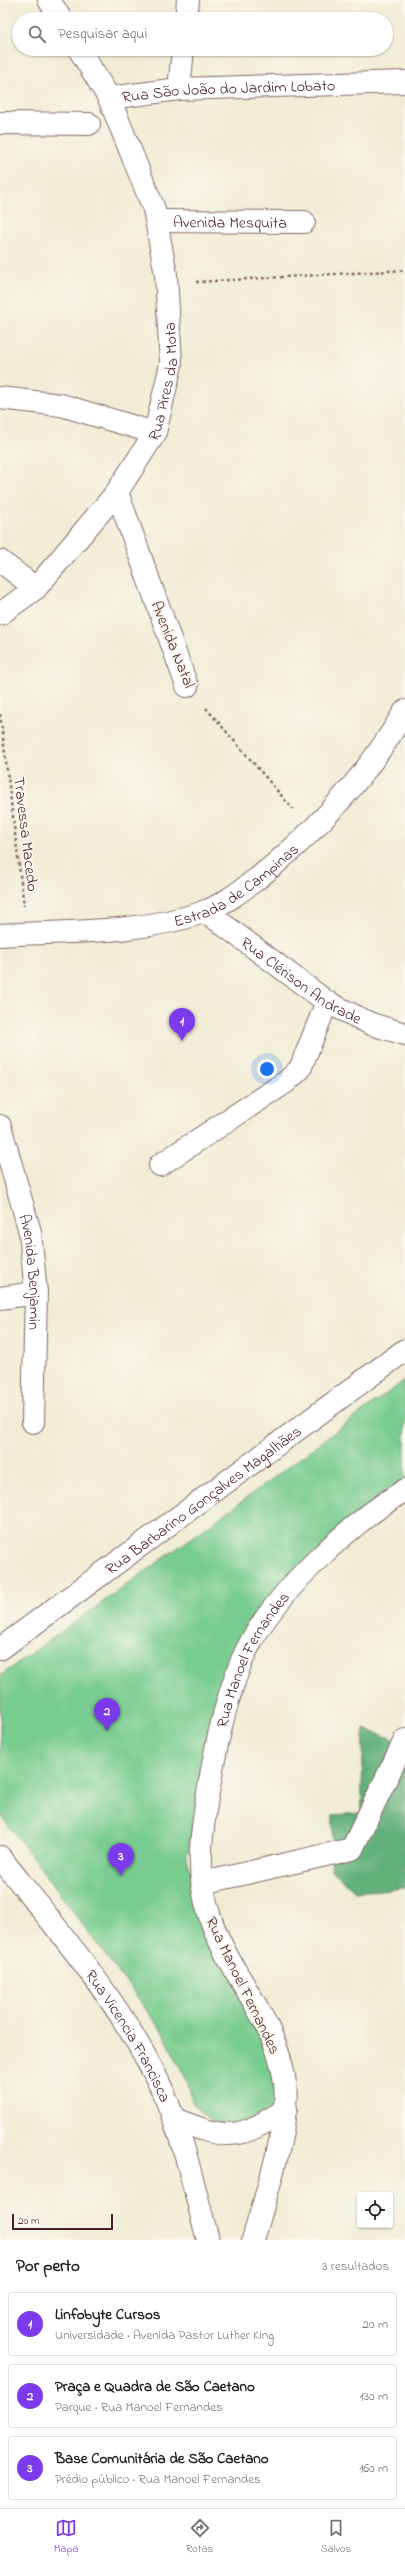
<!DOCTYPE html>
<html lang="pt">
<meta charset="utf-8">
<style>
:root{--surface:#fff;--page:#f2f2f2;--text:#202124;--muted:#757577;--line:#e0e0e0;--accent:#7c3aed}
body{margin:0;font-family:"Indie Flower",sans-serif;background:var(--page);color:var(--text)}
.controls{position:absolute;right:12px;bottom:12px;display:grid;overflow:hidden;border-radius:4px;box-shadow:0 1px 3px #0004}
.controls button{width:36px;height:36px;display:grid;place-items:center;padding:0;border:0;border-bottom:1px solid var(--line);background:var(--surface);color:var(--text);font:20px sans-serif}
.scale{position:absolute;left:12px;bottom:10px;width:101px;box-sizing:border-box;padding-left:4px;border:2px solid #4a1f2b;border-top:0;font-size:11px;line-height:14px;white-space:nowrap;color:#4a1f2b;-webkit-text-stroke:3px #fbf7ec;paint-order:stroke}
.you{position:absolute;left:267px;top:1069px;width:14px;height:14px;margin:-10px;border:3px solid #fff;border-radius:50%;background:#1a73e8;box-shadow:0 0 0 6px #1a73e833}
.badge{display:grid;place-items:center;width:26px;height:26px;border-radius:50%;background:var(--accent);color:#fff;font-size:13px;font-weight:700}
.pin{position:absolute;translate:-50% -33px;filter:drop-shadow(0 1px 2px #0008)}
.pin::after{content:'';position:absolute;top:21px;width:14px;height:12px;background:inherit;clip-path:polygon(0 0,100% 0,50% 100%)}
.list{margin:0;padding:0;list-style:none}
h2{display:flex;justify-content:space-between;align-items:center;height:52px;margin:0;padding:0 16px;font-size:17px}
h2 small{font-size:13px;font-weight:400;color:var(--muted)}
.list li{display:grid;grid-template-columns:26px 1fr auto;gap:12px;align-items:center;box-sizing:border-box;height:64px;margin:0 8px 8px;padding:0 8px;border:1px solid var(--line);border-radius:4px}
.list b{display:block;font-size:15px;white-space:nowrap}
.list p{margin:0;font-size:13px;white-space:nowrap;color:var(--muted)}
.list em{font-size:13px;font-style:normal;color:var(--muted)}
.icon{flex:none;width:22px;height:22px;fill:none;stroke:currentColor;stroke-width:2;stroke-linecap:round;stroke-linejoin:round}
.map{position:relative;flex:none;width:405px;height:2240px;overflow:hidden}
.search{position:absolute;background:var(--surface);box-shadow:0 1px 3px #0004;left:12px;right:12px;top:12px;height:44px;display:flex;align-items:center;gap:10px;box-sizing:border-box;padding:0 14px;border-radius:22px;color:var(--muted);font-size:15px}
.sheet{height:268px;background:var(--surface)}
nav{display:flex;justify-content:space-around;align-items:center;box-sizing:border-box;height:56px;border-top:1px solid var(--line);background:var(--surface);font-size:11px;color:var(--muted)}
nav a{display:grid;justify-items:center;gap:2px}
nav .on{color:var(--accent)}
.map>svg:first-child{display:block}
.green{fill:#78cc8f;stroke:#61765d}
.forest{fill:#62b07a;stroke:#566852}
.lines{fill:none;stroke-linecap:round;stroke-linejoin:round}
.minor-casing{stroke:#846766;stroke-width:24}
.major-casing{stroke:#846766;stroke-width:24}
.path{stroke:#846766;stroke-width:2.5;stroke-dasharray:3 3;stroke-linecap:butt}
.minor{stroke:#fff;stroke-width:22}
.major{stroke:#fff;stroke-width:22}
.labels{text-anchor:middle;stroke-width:4;stroke-linejoin:round;paint-order:stroke}
.street-label{font-size:16px;fill:#4a1f2b;stroke:#fbf7ec}
</style>
<div class="map">
<svg width="405" height="2240" viewBox="0 0 405 2240">
<rect width="100%" height="100%" fill="#fbf7ec"/>
<filter id="ink" filterUnits="userSpaceOnUse"><feTurbulence type="fractalNoise" baseFrequency=".025" numOctaves="2"/><feDisplacementMap in="SourceGraphic" scale="8" xChannelSelector="R" yChannelSelector="G"/><feConvolveMatrix kernelMatrix="1 2 1 2 8 2 1 2 1" color-interpolation-filters="sRGB"/></filter>
<filter id="wash" filterUnits="userSpaceOnUse"><feTurbulence type="fractalNoise" baseFrequency=".012" numOctaves="4" result="noise"/><feDisplacementMap in="SourceGraphic" scale="16" xChannelSelector="R" yChannelSelector="G"/><feGaussianBlur stdDeviation="0.9" result="paint"/><feColorMatrix in="noise" values="0 0 0 0 0 0 0 0 0 0 0 0 0 0 0 0 0 1.4 0 .05"/><feComposite in="paint" operator="in"/></filter>
<g filter="url(#wash)">
<rect width="100%" height="100%" fill="#f1ecd5"/>
<path class="green" d="M405,1380v106l-127,111 -77,189 -14,71 16,65 53,91 20,63 -3,32 -46,22 -18,-10 -16,-16 -5,-22 -26,-51 -162,-217v-138l226,-163z"/>
<path class="forest" d="M364,1729l41,14v145l-50,4 -24,-22 2,-55 28,-2z"/>
</g>
<g filter="url(#ink)">
<g class="lines">
<g class="minor-casing">
<g id="minor">
<path d="M49,0l12,19"/>
<path d="M186,19l2,-19"/>
<path d="M179,89l4,-40"/>
<path id="s1" d="M109,98l70,-9 226,-7"/>
<path d="M0,123l89,1"/>
<path id="s2" d="M157,221l147,1"/>
<path d="M0,398l61,7 94,28"/>
<path d="M117,492l70,194"/>
<path d="M0,561l36,27"/>
<path id="s3" d="M0,614l36,-26 81,-96 38,-59 16,-69 -5,-89 -12,-66 -45,-111 -30,-49"/>
<path id="s4" d="M205,911l122,91 44,22 34,10"/>
<path id="s5" d="M0,1126l30,106 6,61 -3,129"/>
<path d="M160,1165l126,-83 14,-13 27,-67"/>
<path d="M0,1298l36,-5"/>
<path id="s6" d="M0,1649l405,-299"/>
<path id="s7" d="M0,1857c55,70 114,137 154,216 27,52 39,111 54,167"/>
<path d="M203,1883l149,-34 53,-109"/>
<path d="M174,2119c54,21 64,22 112,-10"/>
<path id="s8" d="M253,2240c12,-43 37,-114 32,-157 -8,-64 -56,-107 -75,-166 -15,-45 -9,-84 -1,-130 7,-43 16,-86 33,-127 26,-62 106,-135 163,-170"/>
</g>
</g>
<g class="major-casing">
<g id="major">
<path id="s9" d="M0,935c67,-4 140,-1 204,-23 19,-7 38,-22 54,-34 59,-47 109,-102 147,-167"/>
</g>
</g>
<path class="path" d="M196,282l209,-12
M206,708l87,101
M0,714l24,192"/>
<use href="#minor" class="minor"/>
<use href="#major" class="major"/>
</g>
</g>
<g class="labels">
<g class="street-label">
<text dy="6" stroke="none"><textPath href="#s1" startOffset="120">Rua São João do Jardim Lobato</textPath></text>
<text dy="6" stroke="none"><textPath href="#s2" startOffset="73">Avenida Mesquita</textPath></text>
<text dy="6" stroke="none"><textPath href="#s3" startOffset="293">Rua Pires da Mota</textPath></text>
<text transform="translate(174 644) rotate(68)" y="6">Avenida Natal</text>
<text transform="translate(27 834) rotate(83)" y="6">Travessa Macedo</text>
<text dy="6" stroke="none"><textPath href="#s9" startOffset="247">Estrada de Campinas</textPath></text>
<text dy="6" stroke="none"><textPath href="#s4" startOffset="119">Rua Clérison Andrade</textPath></text>
<text dy="6" stroke="none"><textPath href="#s5" startOffset="150">Avenida Benjamin</textPath></text>
<text dy="6" stroke="none"><textPath href="#s6" startOffset="252">Rua Barbarino Gonçalves Magalhães</textPath></text>
<text dy="6" stroke="none"><textPath href="#s8" startOffset="612">Rua Manoel Fernandes</textPath></text>
<text transform="translate(244 1985) rotate(64)" y="6">Rua Manoel Fernandes</text>
<text dy="6" stroke="none"><textPath href="#s7" startOffset="221">Rua Vicencia Francisca</textPath></text>
</g>
</g>
</svg>
<div class="controls">
<button><svg class="icon" aria-label="locate" viewBox="0 0 24 24"><circle cx="12" cy="12" r="6"/><path d="M12 2v4M12 18v4M2 12h4M18 12h4"/></svg></button>
</div>
<div class="scale">20 m</div>
<div class="you"></div>
<div class="pin badge" style="left:182px;top:1041px">1</div>
<div class="pin badge" style="left:107px;top:1731px">2</div>
<div class="pin badge" style="left:121px;top:1876px">3</div>
<div class="search"><svg class="icon" aria-label="search" viewBox="0 0 24 24"><circle cx="10" cy="10" r="6"/><path d="M15 15l6 6"/></svg>Pesquisar aqui</div>
</div>
<section class="sheet">
<h2>Por perto<small>3 resultados</small></h2>
<ul class="list">
<li><span class="badge">1</span><div><b>Linfobyte Cursos</b><p>Universidade · Avenida Pastor Luther King</p></div><em>20 m</em></li>
<li><span class="badge">2</span><div><b>Praça e Quadra de São Caetano</b><p>Parque · Rua Manoel Fernandes</p></div><em>130 m</em></li>
<li><span class="badge">3</span><div><b>Base Comunitária de São Caetano</b><p>Prédio público · Rua Manoel Fernandes</p></div><em>160 m</em></li>
</ul>
</section>
<nav>
<a class="on"><svg class="icon" aria-label="map" viewBox="0 0 24 24"><path d="M3 6l6-2 6 2 6-2v14l-6 2-6-2-6 2zM9 4v14M15 6v14"/></svg>Mapa</a>
<a><svg class="icon" aria-label="directions" viewBox="0 0 24 24"><path d="M12 3l9 9-9 9-9-9zM9 14v-3h6M13 9l2 2-2 2"/></svg>Rotas</a>
<a><svg class="icon" aria-label="saved" viewBox="0 0 24 24"><path d="M7 4h10v16l-5-4-5 4z"/></svg>Salvos</a>
</nav>
